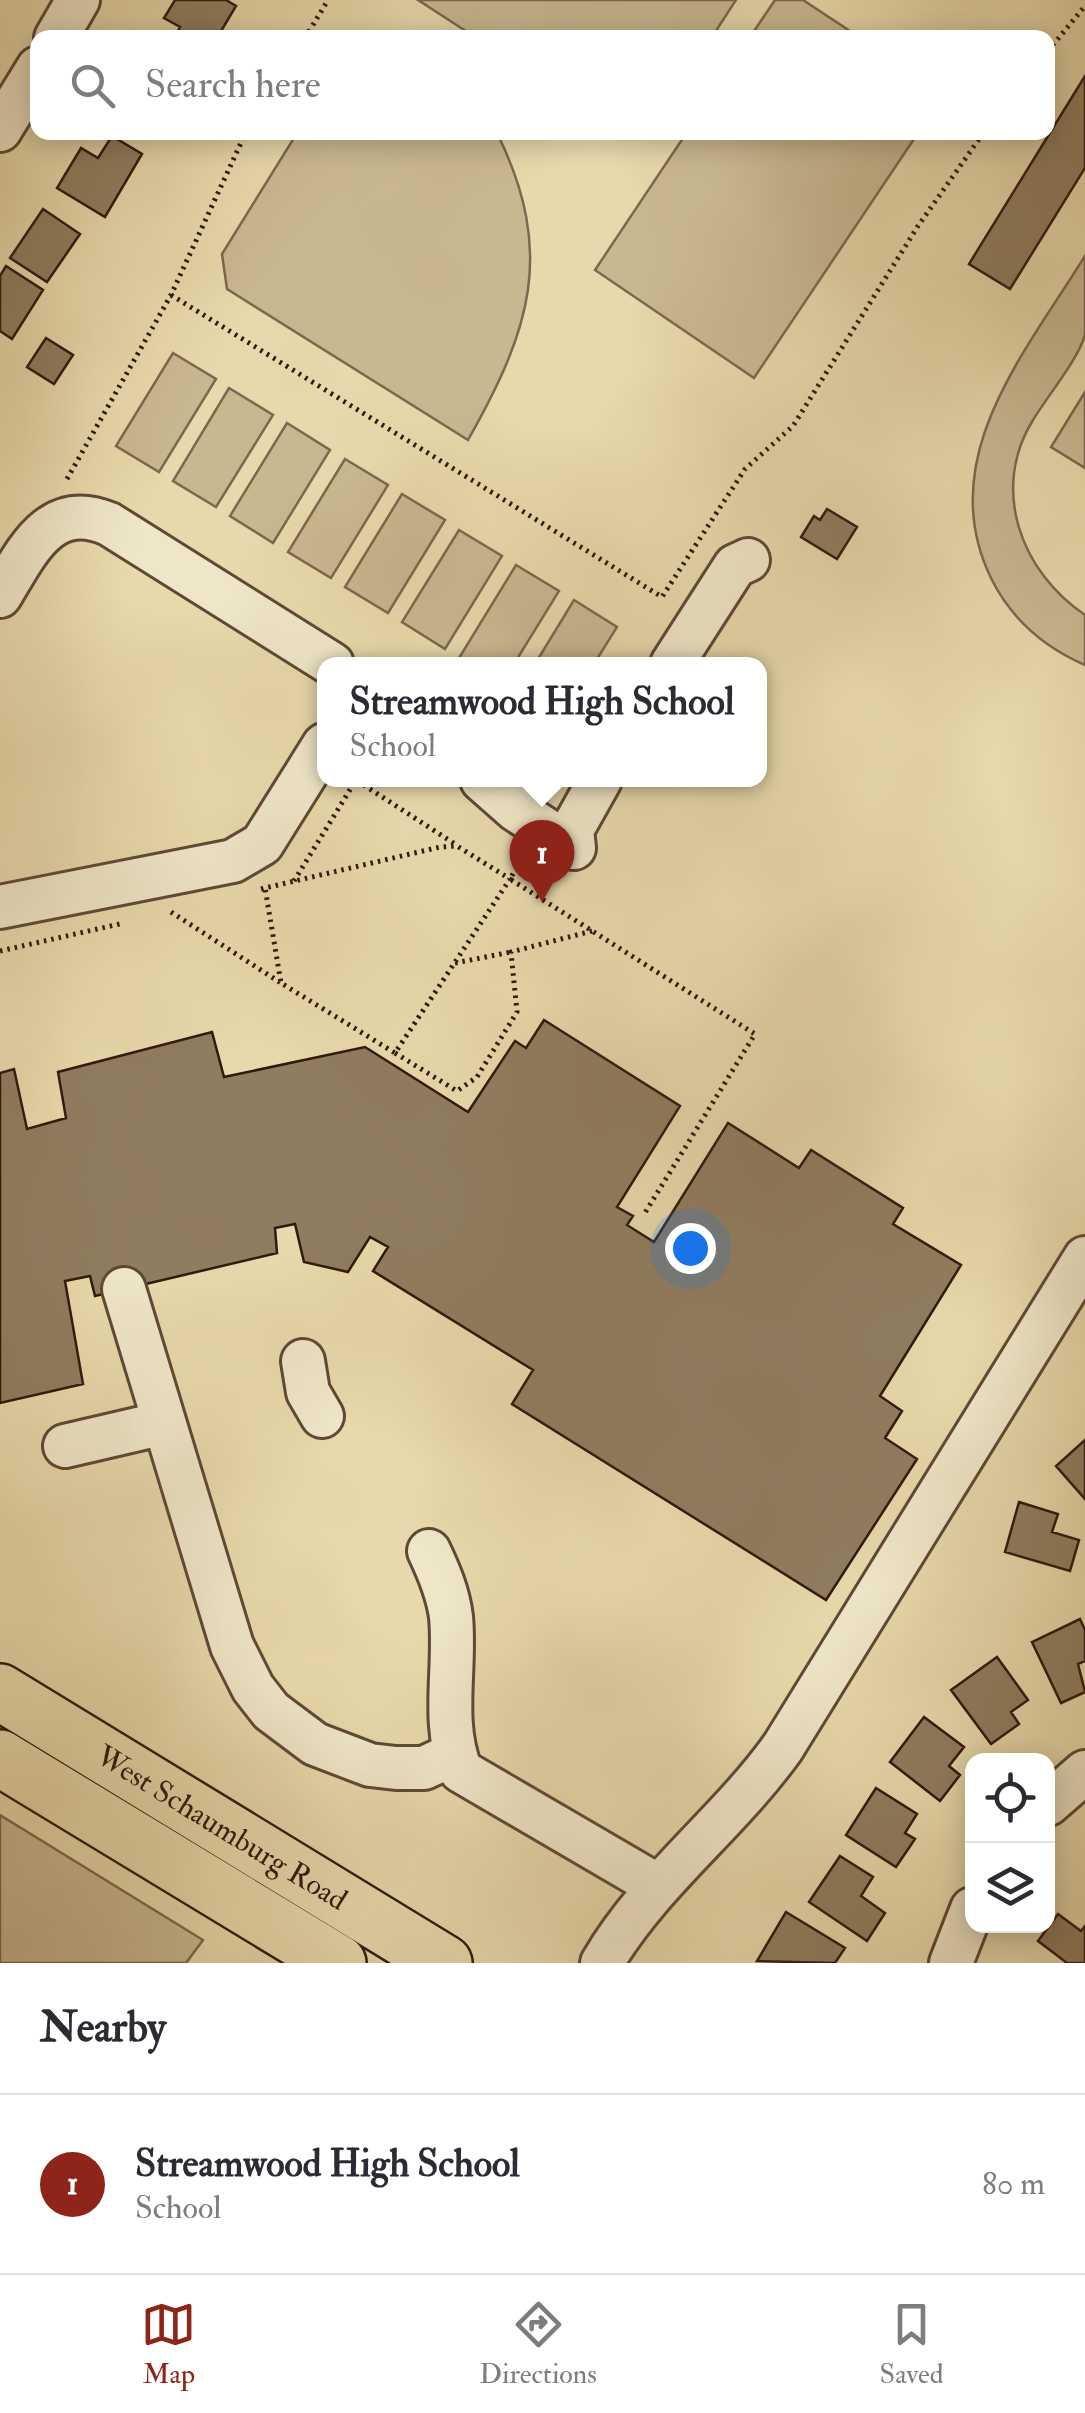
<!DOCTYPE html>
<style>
:root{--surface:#fff;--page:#f2f2f3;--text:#2b2b33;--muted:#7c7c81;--line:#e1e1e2;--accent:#8f2418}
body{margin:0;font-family:"IM FELL Double Pica",serif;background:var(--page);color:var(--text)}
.controls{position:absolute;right:30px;bottom:30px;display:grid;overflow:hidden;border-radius:20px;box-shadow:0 5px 25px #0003}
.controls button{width:90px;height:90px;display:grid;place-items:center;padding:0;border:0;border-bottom:2px solid var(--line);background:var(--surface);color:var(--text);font:50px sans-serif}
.you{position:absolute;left:690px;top:1248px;width:35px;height:35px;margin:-25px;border:8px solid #fff;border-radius:50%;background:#1a73e8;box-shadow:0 0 0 15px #1a73e833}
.badge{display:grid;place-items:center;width:65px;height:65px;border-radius:50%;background:var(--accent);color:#fff;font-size:32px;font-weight:700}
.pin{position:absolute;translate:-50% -82px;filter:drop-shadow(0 2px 5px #0008)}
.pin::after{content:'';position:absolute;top:52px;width:35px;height:30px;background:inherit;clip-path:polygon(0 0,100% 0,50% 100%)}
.popup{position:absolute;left:317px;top:657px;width:450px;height:130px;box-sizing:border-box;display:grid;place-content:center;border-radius:20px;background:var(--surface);filter:drop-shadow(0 2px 8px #0005);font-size:32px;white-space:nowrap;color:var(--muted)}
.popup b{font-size:38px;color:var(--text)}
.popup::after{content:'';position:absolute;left:50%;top:100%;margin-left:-20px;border:20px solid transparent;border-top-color:var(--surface)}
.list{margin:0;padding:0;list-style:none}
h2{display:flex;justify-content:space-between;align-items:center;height:130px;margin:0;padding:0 40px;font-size:42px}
h2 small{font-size:32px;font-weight:400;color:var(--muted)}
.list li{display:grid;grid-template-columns:65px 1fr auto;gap:30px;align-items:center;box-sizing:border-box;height:180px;padding:0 40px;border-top:2px solid var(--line)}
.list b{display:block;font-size:38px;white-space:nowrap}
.list p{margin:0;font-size:32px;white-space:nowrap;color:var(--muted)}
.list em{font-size:32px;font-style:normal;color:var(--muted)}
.icon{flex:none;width:55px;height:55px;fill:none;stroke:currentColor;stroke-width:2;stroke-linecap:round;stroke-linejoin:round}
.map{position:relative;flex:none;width:1085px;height:1963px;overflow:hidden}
.search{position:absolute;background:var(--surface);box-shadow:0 5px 25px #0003;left:30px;right:30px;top:30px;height:110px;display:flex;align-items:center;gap:25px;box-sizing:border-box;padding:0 35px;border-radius:20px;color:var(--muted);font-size:38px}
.sheet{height:310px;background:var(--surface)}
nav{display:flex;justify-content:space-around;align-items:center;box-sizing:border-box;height:140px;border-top:2px solid var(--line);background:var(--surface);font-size:28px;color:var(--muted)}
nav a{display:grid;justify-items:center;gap:5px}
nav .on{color:var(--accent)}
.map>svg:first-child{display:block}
.green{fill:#c8b890;stroke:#7c684f;stroke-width:2.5}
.building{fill:#8f7d60;stroke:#30190e;stroke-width:2.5}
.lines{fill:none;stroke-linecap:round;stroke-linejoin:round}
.minor-casing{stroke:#5e4935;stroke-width:48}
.major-casing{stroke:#30190e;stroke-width:60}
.path{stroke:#30190e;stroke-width:5;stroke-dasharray:2.5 5;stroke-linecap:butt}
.minor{stroke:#efe6c8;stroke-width:42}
.major{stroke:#e7d9ab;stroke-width:55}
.labels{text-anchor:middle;stroke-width:8;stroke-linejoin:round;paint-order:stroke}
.street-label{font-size:30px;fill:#30190e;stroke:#efe6c8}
</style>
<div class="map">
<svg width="1085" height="1963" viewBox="0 0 1085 1963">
<rect width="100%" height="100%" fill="#e7d9ab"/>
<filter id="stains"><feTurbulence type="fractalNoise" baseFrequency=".002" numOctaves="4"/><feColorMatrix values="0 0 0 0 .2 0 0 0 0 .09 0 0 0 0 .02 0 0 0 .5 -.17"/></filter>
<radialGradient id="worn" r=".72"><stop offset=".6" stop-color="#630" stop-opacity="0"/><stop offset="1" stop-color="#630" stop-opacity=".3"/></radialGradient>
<path class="green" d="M418,0h318l-24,37h-237z
M775,0h28l56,37h-109z
M687,132l231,1 -164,245 -159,-108z
M297,133h200c59,120 33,197 -29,307l-241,-151 -5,-35z
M1085,256c0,24 0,54 0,78 -5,23 -39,64 -52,86 -43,69 -12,152 52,195v50c-41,-18 -74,-46 -94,-87 -58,-119 34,-225 94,-322z
M173,353l43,26 -57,93 -43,-26z
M229,388l44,27 -57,92 -43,-26z
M1085,392v76l-34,-21z
M287,423l43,27 -57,93 -43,-27z
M345,459l43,26 -57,93 -43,-26z
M402,494l43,26 -57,93 -43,-26z
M459,530l43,26 -57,93 -43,-27z
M516,565l43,26 -45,73h-44l-11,-6z
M574,600l43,27 -23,37h-59z
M0,1815l203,125 -17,23h-186z"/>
<path class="building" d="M175,0h51l10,6 -19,32h-43l6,-11 -16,-9z
M1085,76v92l-75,121 -41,-25z
M112,136l30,18 -37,63 -48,-29 24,-40 17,10z
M43,209l37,25 -33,48 -37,-24z
M6,266l37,24 -31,49 -12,-8v-55z
M46,338l27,17 -19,29 -27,-17z
M827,509l30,18 -20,32 -36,-22 13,-21 6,4z
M544,1020l136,86 -63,101 16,9 -6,9 27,17 74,-119 71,45 12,-18 92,58 -10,16 68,41 -81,131 22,15 -17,27 32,21 -91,141 -314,-196 21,-34 -160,-99 15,-24 -18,-10 -22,35 -44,-10 -9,-38 -20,4 2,25 -182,43 -5,-20 -25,5 18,103 -83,19v-330l14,-4 13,60 39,-11 -8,-46 154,-40 12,45 141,-30 103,65 47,-71 11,7z
M1085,1440v59l-29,-33z
M1019,1502l39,12 -6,18 27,8 -9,31 -65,-19z
M1080,1619l5,11v31l-7,3 7,28 -24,11 -29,-61z
M997,1657l31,43 -17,12 8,12 -28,20 -40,-54z
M924,1717l40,30 -15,19 11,9 -20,26 -50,-39z
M876,1788l41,26 -12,19 10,6 -19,28 -50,-32z
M840,1856l33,21 -12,19 24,17 -18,28 -58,-39z
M786,1912l59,36 -10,15 -78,-2z
M1058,1914l23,17 4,-5v37h-18l-29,-22z"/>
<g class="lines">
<g class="minor-casing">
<path id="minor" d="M56,38l22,-38
M0,130l38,-62
M0,596c27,-44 49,-97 109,-72l223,140
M672,664l63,-98 13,-6
M482,780l34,30 58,38
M574,848l-2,-18 28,-50
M0,907l233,-46 29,-17 62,-99
M124,1289l108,357 21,42 18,23 44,33 55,21 26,3h28l30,-14
M303,1361l5,31 14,24
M65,1446l99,-23
M429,1551c10,21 19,42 22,66 5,51 -10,105 10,154l197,115
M1048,1804l37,-32
M602,1963c48,-82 126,-139 181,-216l302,-489
M951,1963l21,-54"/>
</g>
<g class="major-casing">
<g id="major">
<path id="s1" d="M0,1692l444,271"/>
<path d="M0,1758l338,205"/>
</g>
</g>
<path class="path" d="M305,38l23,-38
M1048,51l37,-45
M171,295l491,302 83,-128 48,-43 125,-200 66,-94
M67,479l104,-184 75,-163
M524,854l-14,25 245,155 -112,182
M294,881l62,-101 99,64
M261,889l4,-1 175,-41 17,-1 53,33 -115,174 -114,-70 -16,-95
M171,912l110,71
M0,951l124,-28
M455,963l56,-11
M395,1053l62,38 20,-14 40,-65 -6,-60 81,-21"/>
<use href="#minor" class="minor"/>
<use href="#major" class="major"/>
</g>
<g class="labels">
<g class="street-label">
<text dy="10" stroke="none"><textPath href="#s1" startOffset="260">West Schaumburg Road</textPath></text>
</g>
</g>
<rect width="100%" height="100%" filter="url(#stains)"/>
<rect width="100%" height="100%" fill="url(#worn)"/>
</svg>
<div class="controls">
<button><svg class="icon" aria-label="locate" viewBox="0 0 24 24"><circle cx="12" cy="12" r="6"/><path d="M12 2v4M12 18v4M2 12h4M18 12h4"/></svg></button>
<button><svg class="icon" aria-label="layers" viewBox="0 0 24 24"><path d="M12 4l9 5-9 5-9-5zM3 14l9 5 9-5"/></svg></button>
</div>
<div class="you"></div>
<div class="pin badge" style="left:542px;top:902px">1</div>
<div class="popup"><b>Streamwood High School</b>School</div>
<div class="search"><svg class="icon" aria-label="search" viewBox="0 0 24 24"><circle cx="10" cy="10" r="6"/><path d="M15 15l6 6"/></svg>Search here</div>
</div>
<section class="sheet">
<h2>Nearby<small></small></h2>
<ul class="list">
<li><span class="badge">1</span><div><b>Streamwood High School</b><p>School</p></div><em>80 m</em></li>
</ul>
</section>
<nav>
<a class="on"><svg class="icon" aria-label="map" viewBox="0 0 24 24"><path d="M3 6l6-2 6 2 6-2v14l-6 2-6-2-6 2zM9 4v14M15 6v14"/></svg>Map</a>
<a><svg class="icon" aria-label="directions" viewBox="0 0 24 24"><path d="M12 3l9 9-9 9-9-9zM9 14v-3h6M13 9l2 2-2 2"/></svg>Directions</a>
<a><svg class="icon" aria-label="saved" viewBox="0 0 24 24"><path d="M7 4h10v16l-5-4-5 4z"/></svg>Saved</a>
</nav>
